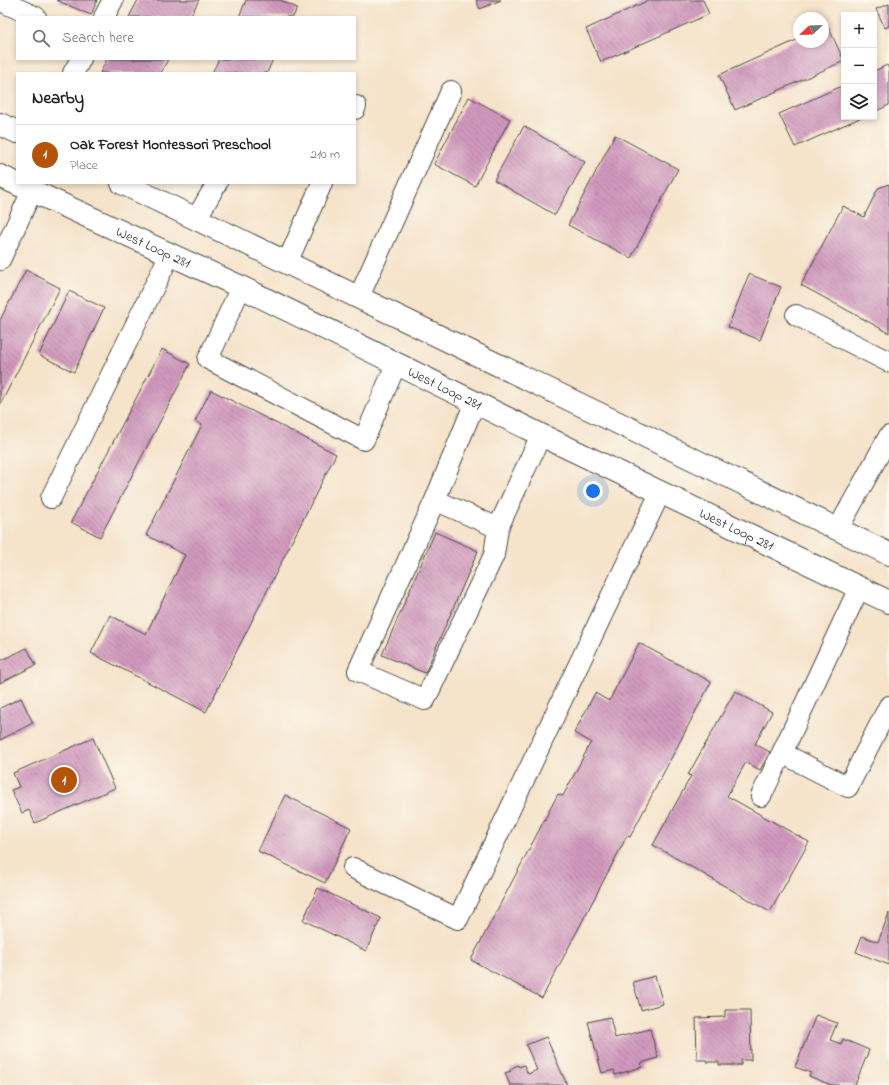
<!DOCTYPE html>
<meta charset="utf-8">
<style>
:root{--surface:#fff;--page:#f6f6f6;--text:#202124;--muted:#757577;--line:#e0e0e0;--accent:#b45309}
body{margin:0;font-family:"Indie Flower",sans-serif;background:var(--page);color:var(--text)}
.controls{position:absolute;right:12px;top:12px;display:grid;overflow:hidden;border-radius:0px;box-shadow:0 2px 6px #0003}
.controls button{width:36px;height:36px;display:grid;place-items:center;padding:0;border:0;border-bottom:1px solid var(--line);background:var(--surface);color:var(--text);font:20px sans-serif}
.compass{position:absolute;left:793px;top:12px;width:36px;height:36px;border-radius:50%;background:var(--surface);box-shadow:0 2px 6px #0003;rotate:247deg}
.you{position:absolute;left:593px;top:491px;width:14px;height:14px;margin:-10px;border:3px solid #fff;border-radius:50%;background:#1a73e8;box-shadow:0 0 0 6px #1a73e833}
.badge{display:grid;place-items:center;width:26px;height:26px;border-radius:50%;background:var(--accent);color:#fff;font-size:13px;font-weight:700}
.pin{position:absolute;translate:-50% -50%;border:2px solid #fff;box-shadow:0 1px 4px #0006}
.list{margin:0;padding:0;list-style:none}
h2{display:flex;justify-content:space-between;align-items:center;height:52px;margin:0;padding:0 16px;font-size:17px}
h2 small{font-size:13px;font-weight:400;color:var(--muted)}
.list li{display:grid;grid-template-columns:26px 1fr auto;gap:12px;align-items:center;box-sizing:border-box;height:60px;padding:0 16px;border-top:1px solid var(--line)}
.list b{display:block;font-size:15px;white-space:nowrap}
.list p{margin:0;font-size:13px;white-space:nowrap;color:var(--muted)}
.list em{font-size:13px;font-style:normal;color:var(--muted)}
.icon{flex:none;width:22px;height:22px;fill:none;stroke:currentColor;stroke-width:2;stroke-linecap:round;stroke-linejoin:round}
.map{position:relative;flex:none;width:889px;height:1085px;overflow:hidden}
.search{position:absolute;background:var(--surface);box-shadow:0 2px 6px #0003;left:16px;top:16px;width:340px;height:44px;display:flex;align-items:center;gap:10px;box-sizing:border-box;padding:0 14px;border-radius:0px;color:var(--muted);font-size:15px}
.panel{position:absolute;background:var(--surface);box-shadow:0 2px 6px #0003;left:16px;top:72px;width:340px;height:112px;border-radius:0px}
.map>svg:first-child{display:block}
.building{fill:url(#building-back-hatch)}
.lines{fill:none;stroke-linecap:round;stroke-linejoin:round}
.minor-casing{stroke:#494743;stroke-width:22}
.highway-casing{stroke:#494743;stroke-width:24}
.minor{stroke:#fff;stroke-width:20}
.highway{stroke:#fff;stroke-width:22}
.labels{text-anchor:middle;stroke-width:3.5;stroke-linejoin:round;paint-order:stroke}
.street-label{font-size:14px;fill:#2b2b2b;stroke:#fbf7ec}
</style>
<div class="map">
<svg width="889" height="1085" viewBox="0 0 889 1085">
<defs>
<pattern id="building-back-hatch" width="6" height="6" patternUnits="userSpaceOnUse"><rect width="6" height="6" fill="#d098bd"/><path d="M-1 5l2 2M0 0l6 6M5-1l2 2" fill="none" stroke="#a97c9a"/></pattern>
</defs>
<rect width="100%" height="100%" fill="#fbf7ec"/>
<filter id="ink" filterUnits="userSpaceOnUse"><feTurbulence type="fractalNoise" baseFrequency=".025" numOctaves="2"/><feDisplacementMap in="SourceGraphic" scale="8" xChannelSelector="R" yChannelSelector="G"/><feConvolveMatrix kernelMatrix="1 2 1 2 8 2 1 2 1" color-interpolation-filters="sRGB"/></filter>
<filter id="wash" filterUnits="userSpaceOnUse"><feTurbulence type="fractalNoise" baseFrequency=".012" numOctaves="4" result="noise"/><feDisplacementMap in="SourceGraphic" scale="16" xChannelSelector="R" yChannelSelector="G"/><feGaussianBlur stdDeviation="0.9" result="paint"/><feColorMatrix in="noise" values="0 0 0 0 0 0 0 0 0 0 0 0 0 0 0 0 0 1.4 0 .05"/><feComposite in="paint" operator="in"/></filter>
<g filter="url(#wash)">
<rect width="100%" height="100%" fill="#f5e3ca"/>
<g id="blocks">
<path class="building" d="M56,0h41l-6,15z
M138,0h61l-9,17h-61z
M246,0h34l17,8 -4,9h-54z
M476,0h25l-21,9z
M649,0h54l6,14 -108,48 -15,-33z
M889,4v22l-4,2 -9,-19z
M828,26l16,35 -109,49 -16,-35 80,-36v3h24v-14z
M107,59h61l-7,14h-61z
M219,59h54l-6,14h-55z
M887,65l2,4v36l-15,7v-41z
M844,85v32h18l-67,30 -16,-33z
M469,97l41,22 -35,67 -41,-22z
M524,126l61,36 -30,53 -61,-35z
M615,135l63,34 -47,89 -63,-33z
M889,184v149l-88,-48 42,-79 21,11 14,-29z
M26,270l34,18 -60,117v-85z
M749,274l32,13 -21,53 -32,-13z
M69,291l35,17 -30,64 -35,-17z
M162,349l28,15 -90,173 -29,-15z
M211,390l125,64 -130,258 -115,-59 19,-38 36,19 39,-79 -39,-20 56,-110 -7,-4z
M435,532l43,19 -53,122 -43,-18z
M639,643l72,39 -81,155 -3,-1 -85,162 -71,-38 87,-166 5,2 28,-54 -17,-9 21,-40 14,8z
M27,648l9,17 -36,18v-22z
M735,691l37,21 -17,32 15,8 -10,18 -14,-8 -19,34 82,46 -39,70 -117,-67 38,-69 -3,-1z
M21,698l12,25 -33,17v-32z
M93,738l22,50 -80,35 -6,-13 -7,3 -11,-23 8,-3 -6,-14z
M285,795l66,33 -26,55 -67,-32z
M318,888l63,30 -15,33 -63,-31z
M889,913v52l-33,-13 6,-16 16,6z
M655,976l8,28 -22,6 -8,-28z
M725,1010h25l1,50h-10v5h-22v-3h-12v-2h-10l-1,-42 29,-1z
M816,1015l21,8 -7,17 11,4 2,-5 26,11 -14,35h-24l-22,-9 2,-3 -16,-6z
M610,1017l5,21 35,-9 8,29 -17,5 1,4 -27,8 -1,-5 -12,3 -14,-51z
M546,1037l21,48h-57l-5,-12 6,-2 -1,-2 8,-4 1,2 5,-2 4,9 9,-4 -11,-25z"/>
</g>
</g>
<g filter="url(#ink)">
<use href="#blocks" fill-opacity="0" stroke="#494743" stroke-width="1"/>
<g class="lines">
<g class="minor-casing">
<path id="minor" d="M10,0l-3,4 29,13
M104,17l9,-17
M73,73l8,-14
M355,109l1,-3
M196,219l21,-36
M0,260l32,-69
M287,263l35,-80
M241,287l-33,72 156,81 32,-76
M359,297l92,-206
M796,315l93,47
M475,402l-40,98 -77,171 67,29 69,-145 4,-27
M51,498l119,-244
M435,500l63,28 43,-93
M838,529l51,-93
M859,588l-77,165 66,34 41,-81
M761,796l21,-43
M353,868l105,51 202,-426"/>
</g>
<g class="highway-casing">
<g id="highway">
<path d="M0,124l17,8"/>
<path id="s1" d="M0,176l241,111 300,148 348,167"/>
<path d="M122,183l767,371"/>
</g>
</g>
<use href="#minor" class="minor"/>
<use href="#highway" class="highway"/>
</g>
</g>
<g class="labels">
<g class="street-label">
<text dy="5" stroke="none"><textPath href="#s1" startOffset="169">West Loop 281</textPath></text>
<text dy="5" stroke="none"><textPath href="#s1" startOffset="493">West Loop 281</textPath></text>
<text dy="5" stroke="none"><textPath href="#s1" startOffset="817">West Loop 281</textPath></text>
</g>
</g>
</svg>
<div class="controls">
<button>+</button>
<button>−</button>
<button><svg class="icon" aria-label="layers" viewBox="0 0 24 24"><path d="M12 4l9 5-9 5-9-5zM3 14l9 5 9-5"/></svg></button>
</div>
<svg class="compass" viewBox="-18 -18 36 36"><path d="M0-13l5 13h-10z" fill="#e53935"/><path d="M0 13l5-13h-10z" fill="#757577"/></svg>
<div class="you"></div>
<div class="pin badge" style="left:64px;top:780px">1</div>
<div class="search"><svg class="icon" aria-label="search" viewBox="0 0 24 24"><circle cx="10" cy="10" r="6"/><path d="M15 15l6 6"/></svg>Search here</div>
<section class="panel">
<h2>Nearby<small></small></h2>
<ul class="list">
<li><span class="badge">1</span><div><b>Oak Forest Montessori Preschool</b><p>Place</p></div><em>210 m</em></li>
</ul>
</section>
</div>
